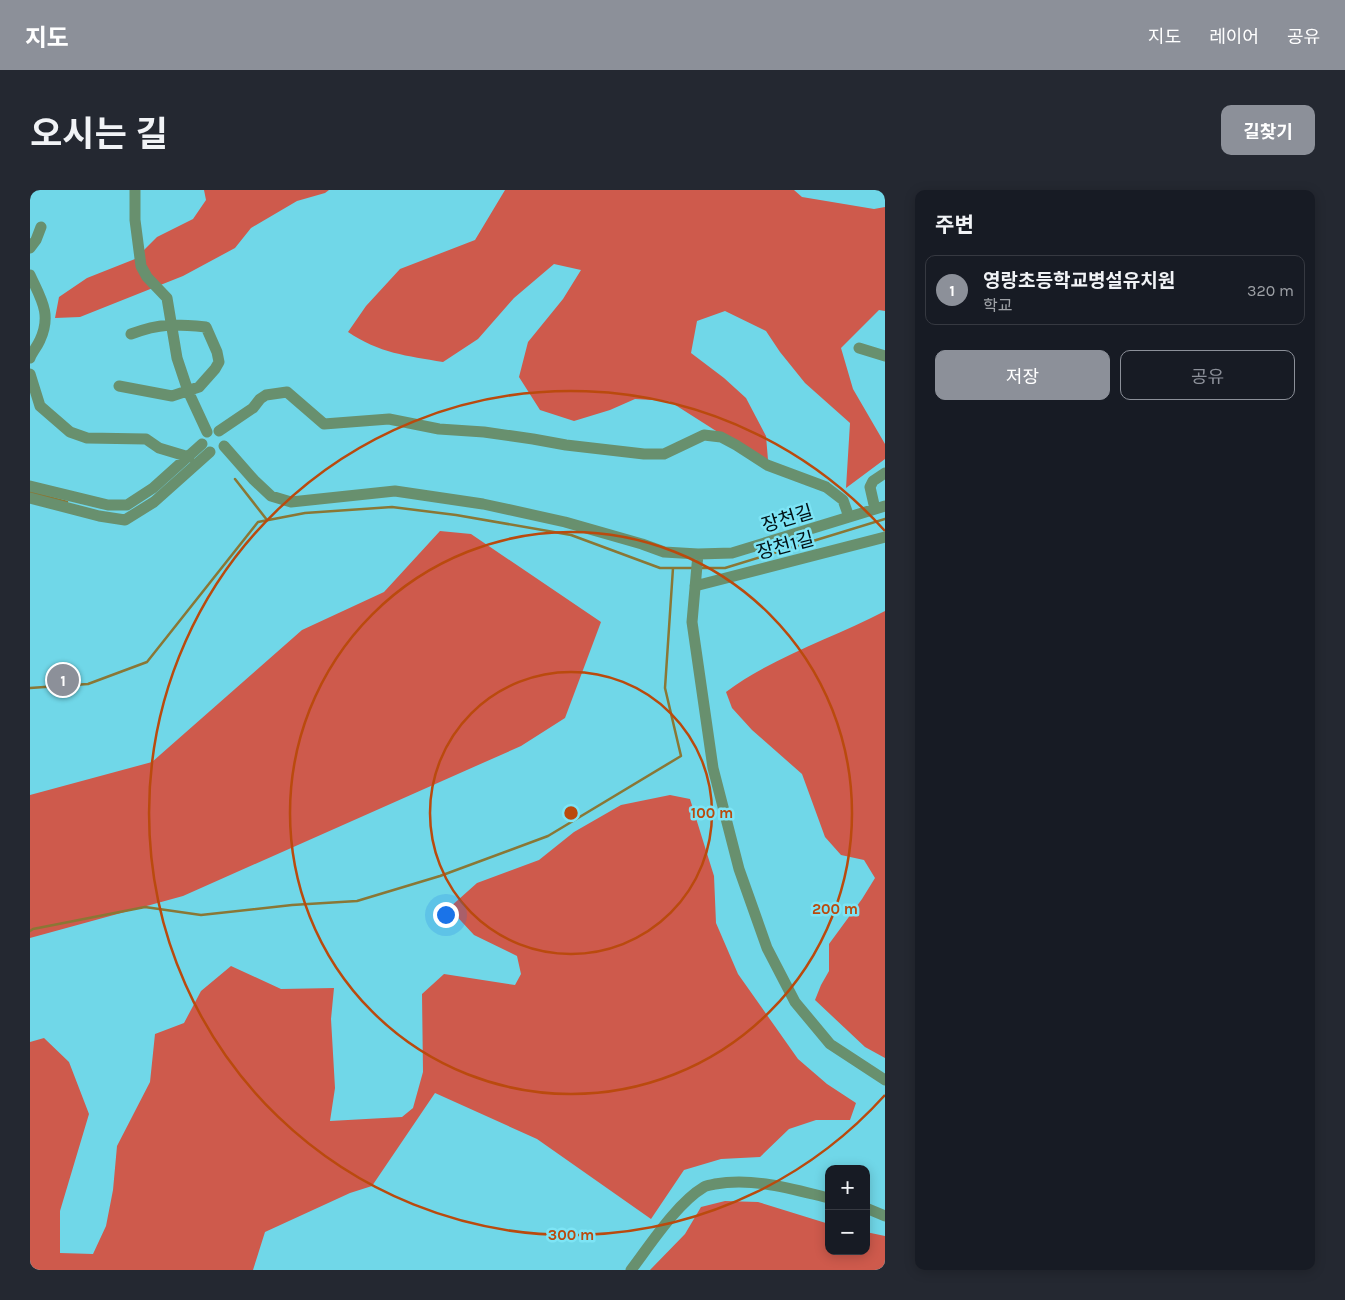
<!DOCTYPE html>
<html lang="ko">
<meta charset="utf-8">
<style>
:root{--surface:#171b24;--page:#242831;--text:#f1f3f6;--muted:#9ea1a6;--line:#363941;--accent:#8c9099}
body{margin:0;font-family:Karla,"Noto Sans KR",sans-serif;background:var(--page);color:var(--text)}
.controls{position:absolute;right:15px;bottom:15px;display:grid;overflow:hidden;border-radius:10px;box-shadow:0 2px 12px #0003}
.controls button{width:45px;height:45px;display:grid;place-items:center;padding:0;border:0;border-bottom:1px solid var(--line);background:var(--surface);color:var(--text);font:25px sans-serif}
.you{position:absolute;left:415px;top:724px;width:18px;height:18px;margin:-12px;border:4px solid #fff;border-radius:50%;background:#1a73e8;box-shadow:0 0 0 8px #1a73e833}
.badge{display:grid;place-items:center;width:32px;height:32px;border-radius:50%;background:var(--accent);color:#fff;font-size:16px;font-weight:700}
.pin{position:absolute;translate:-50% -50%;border:2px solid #fff;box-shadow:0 1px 5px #0006}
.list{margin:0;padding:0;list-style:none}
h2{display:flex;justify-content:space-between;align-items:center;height:65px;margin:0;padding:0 20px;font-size:21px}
h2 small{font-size:16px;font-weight:400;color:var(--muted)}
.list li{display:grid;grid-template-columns:32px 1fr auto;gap:15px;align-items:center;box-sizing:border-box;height:70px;margin:0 10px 10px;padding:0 10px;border:1px solid var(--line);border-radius:10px}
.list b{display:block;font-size:19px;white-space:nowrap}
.list p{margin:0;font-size:16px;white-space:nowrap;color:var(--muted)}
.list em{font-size:16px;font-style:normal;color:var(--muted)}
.actions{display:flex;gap:10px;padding:15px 20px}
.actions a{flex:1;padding:11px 0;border:1px solid var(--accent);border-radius:10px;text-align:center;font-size:18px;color:var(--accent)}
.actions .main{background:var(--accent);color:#fff}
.map{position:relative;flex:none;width:855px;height:1080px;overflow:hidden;border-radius:10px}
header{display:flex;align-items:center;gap:30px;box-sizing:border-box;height:70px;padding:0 25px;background:var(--accent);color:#fff}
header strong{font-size:24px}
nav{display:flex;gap:28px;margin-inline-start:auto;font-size:18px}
.intro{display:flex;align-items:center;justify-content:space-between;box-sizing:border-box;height:120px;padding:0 30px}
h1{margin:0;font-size:35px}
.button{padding:12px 22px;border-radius:10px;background:var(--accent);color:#fff;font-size:18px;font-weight:700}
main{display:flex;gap:30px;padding:0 30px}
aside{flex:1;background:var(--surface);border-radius:10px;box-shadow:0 2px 12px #0003}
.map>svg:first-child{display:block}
.forest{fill:#ce5a4c}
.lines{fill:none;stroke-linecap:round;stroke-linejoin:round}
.stream{stroke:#8a7735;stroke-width:2.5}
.minor{stroke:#68906e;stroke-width:11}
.ring{fill:none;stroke:#ba4a0d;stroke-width:2.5}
.labels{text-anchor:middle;stroke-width:5;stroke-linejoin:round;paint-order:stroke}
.street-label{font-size:19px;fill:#000f13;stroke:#7de4f5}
.centre{fill:#ba4a0d;stroke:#7de4f5;stroke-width:2.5}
.ring-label{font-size:15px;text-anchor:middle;font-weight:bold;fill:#ba4a0d;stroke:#7de4f5;stroke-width:5;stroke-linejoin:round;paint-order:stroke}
</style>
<header>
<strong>지도</strong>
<nav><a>지도</a><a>레이어</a><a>공유</a></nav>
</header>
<div class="intro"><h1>오시는 길</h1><a class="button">길찾기</a></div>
<main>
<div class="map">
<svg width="855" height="1080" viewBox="0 0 855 1080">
<rect width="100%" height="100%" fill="#70d7e8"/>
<path class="forest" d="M174,0h125l-4,3 -28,8 -46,27 -16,20 -52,28 -103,41 -25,1 4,-21 28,-19 48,-19 22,-22 36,-18 13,-19z
M475,0h289l8,7 72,12 11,-2v104l-6,-1 -38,38 12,41 32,55v15l-39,29 4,-65 -45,-40 -25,-31 -14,-21 -41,-20 -28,10 -6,32 33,25 22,20 20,38 2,24 -33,-17 -66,-42 -34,-2 -25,11 -36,11 -34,-11 -21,-33 9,-35 35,-43 18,-29 -27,-6 -40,34 -36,41 -35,23c-36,-6 -64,-9 -95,-30l18,-26 34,-37 75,-29z
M410,341l31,3 130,88 -36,96 -44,28 -338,150 -153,42v-143l122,-33 150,-132 82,-38z
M855,421v447l-20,-11 -50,-47 6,-15 8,-14v-27l33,-45 13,-21 -11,-18 -23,-5 -16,-18 -23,-63 -50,-44 -20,-22 -6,-16c47,-35 107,-54 159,-81z
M640,605l20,4 24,77 2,47 22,51 60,85 29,25 29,19 -6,17h-34l-27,9 -29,28 -39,2 -37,11 -33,49 -114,-80 -102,-46 -63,93 -22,7 -85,39 -12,38h-223v-228l14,-4 25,24 20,52 -29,97v42l33,1 13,-28 7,-36 4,-44 33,-64 5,-48 29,-11 17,-32 30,-25 50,23 53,-1 -3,31 4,69 -5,33 72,-4 11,-9 10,-36 -1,-78 22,-20 71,11 6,-11 -4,-18 -43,-21 -25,-27 28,-25 62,-23 35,-28 47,-27z
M695,1011l33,1 71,22v27h37v-19l19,4v34h-235l35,-36 16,-27z"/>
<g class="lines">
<path class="stream" d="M205,289l32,41
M0,302l37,10
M670,378h25l160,-49
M0,498l58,-4 59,-22 111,-140 47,-9 87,-6 64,8 115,20 89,33h32
M0,741l3,-2 112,-22 56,8 91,-10 65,-4 83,-25 108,-40 133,-80 -16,-68 8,-120"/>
<path class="minor" d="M105,0v30l6,46 6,11 20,21 10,60 11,33 19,41
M0,58l6,-8 5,-13
M0,85c11,24 22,39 10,65 -3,7 -8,12 -10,18
M829,158l26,8
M0,184l10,32 30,26 17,6 59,1 13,9 30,9
M89,196l53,10 27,-9 16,-18 4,-7 -2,-10 -11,-25c-32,-3 -45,-4 -75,7
M189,241l34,-23 7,-9 6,-4 21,-3 37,32 65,-5 50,10 45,3 49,7 33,6 78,9h20l40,-19 17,2 15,8 31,20 59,22 17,13 6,17
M194,256l30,34 17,16 20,6 104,-11 88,13 82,18 77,22 22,8 34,2 34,-1 153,-47
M0,296l78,19h19l26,-17 49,-44
M0,308l69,18 26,4 29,-18 56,-50
M845,319l-5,-22 3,-6 12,-8
M668,364l-6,68 21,146 26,101 28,79 28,54 35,42 55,36
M665,396l190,-49
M836,1018l19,8
M601,1080c19,-25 46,-67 73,-83 3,-2 8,-2 11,-3 38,-7 77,5 114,14"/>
</g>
<g class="ring">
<circle cx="541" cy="623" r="141"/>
<circle cx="541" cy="623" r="281"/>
<path d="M855 905A422 422 0 1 1 855 341"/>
</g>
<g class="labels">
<g class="street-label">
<text transform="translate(757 328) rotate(-17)" y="7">장천길</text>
<text transform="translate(755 355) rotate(-15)" y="7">장천1길</text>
</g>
</g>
<circle cx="541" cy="623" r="8" class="centre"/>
<g class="ring-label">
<text x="682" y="628">100 m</text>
<text x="805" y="724">200 m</text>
<text x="541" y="1050">300 m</text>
</g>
</svg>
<div class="controls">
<button>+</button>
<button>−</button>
</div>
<div class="you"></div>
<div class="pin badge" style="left:33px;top:490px">1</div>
</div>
<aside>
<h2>주변<small></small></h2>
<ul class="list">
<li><span class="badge">1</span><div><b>영랑초등학교병설유치원</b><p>학교</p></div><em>320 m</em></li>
</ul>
<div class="actions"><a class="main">저장</a><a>공유</a></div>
</aside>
</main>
